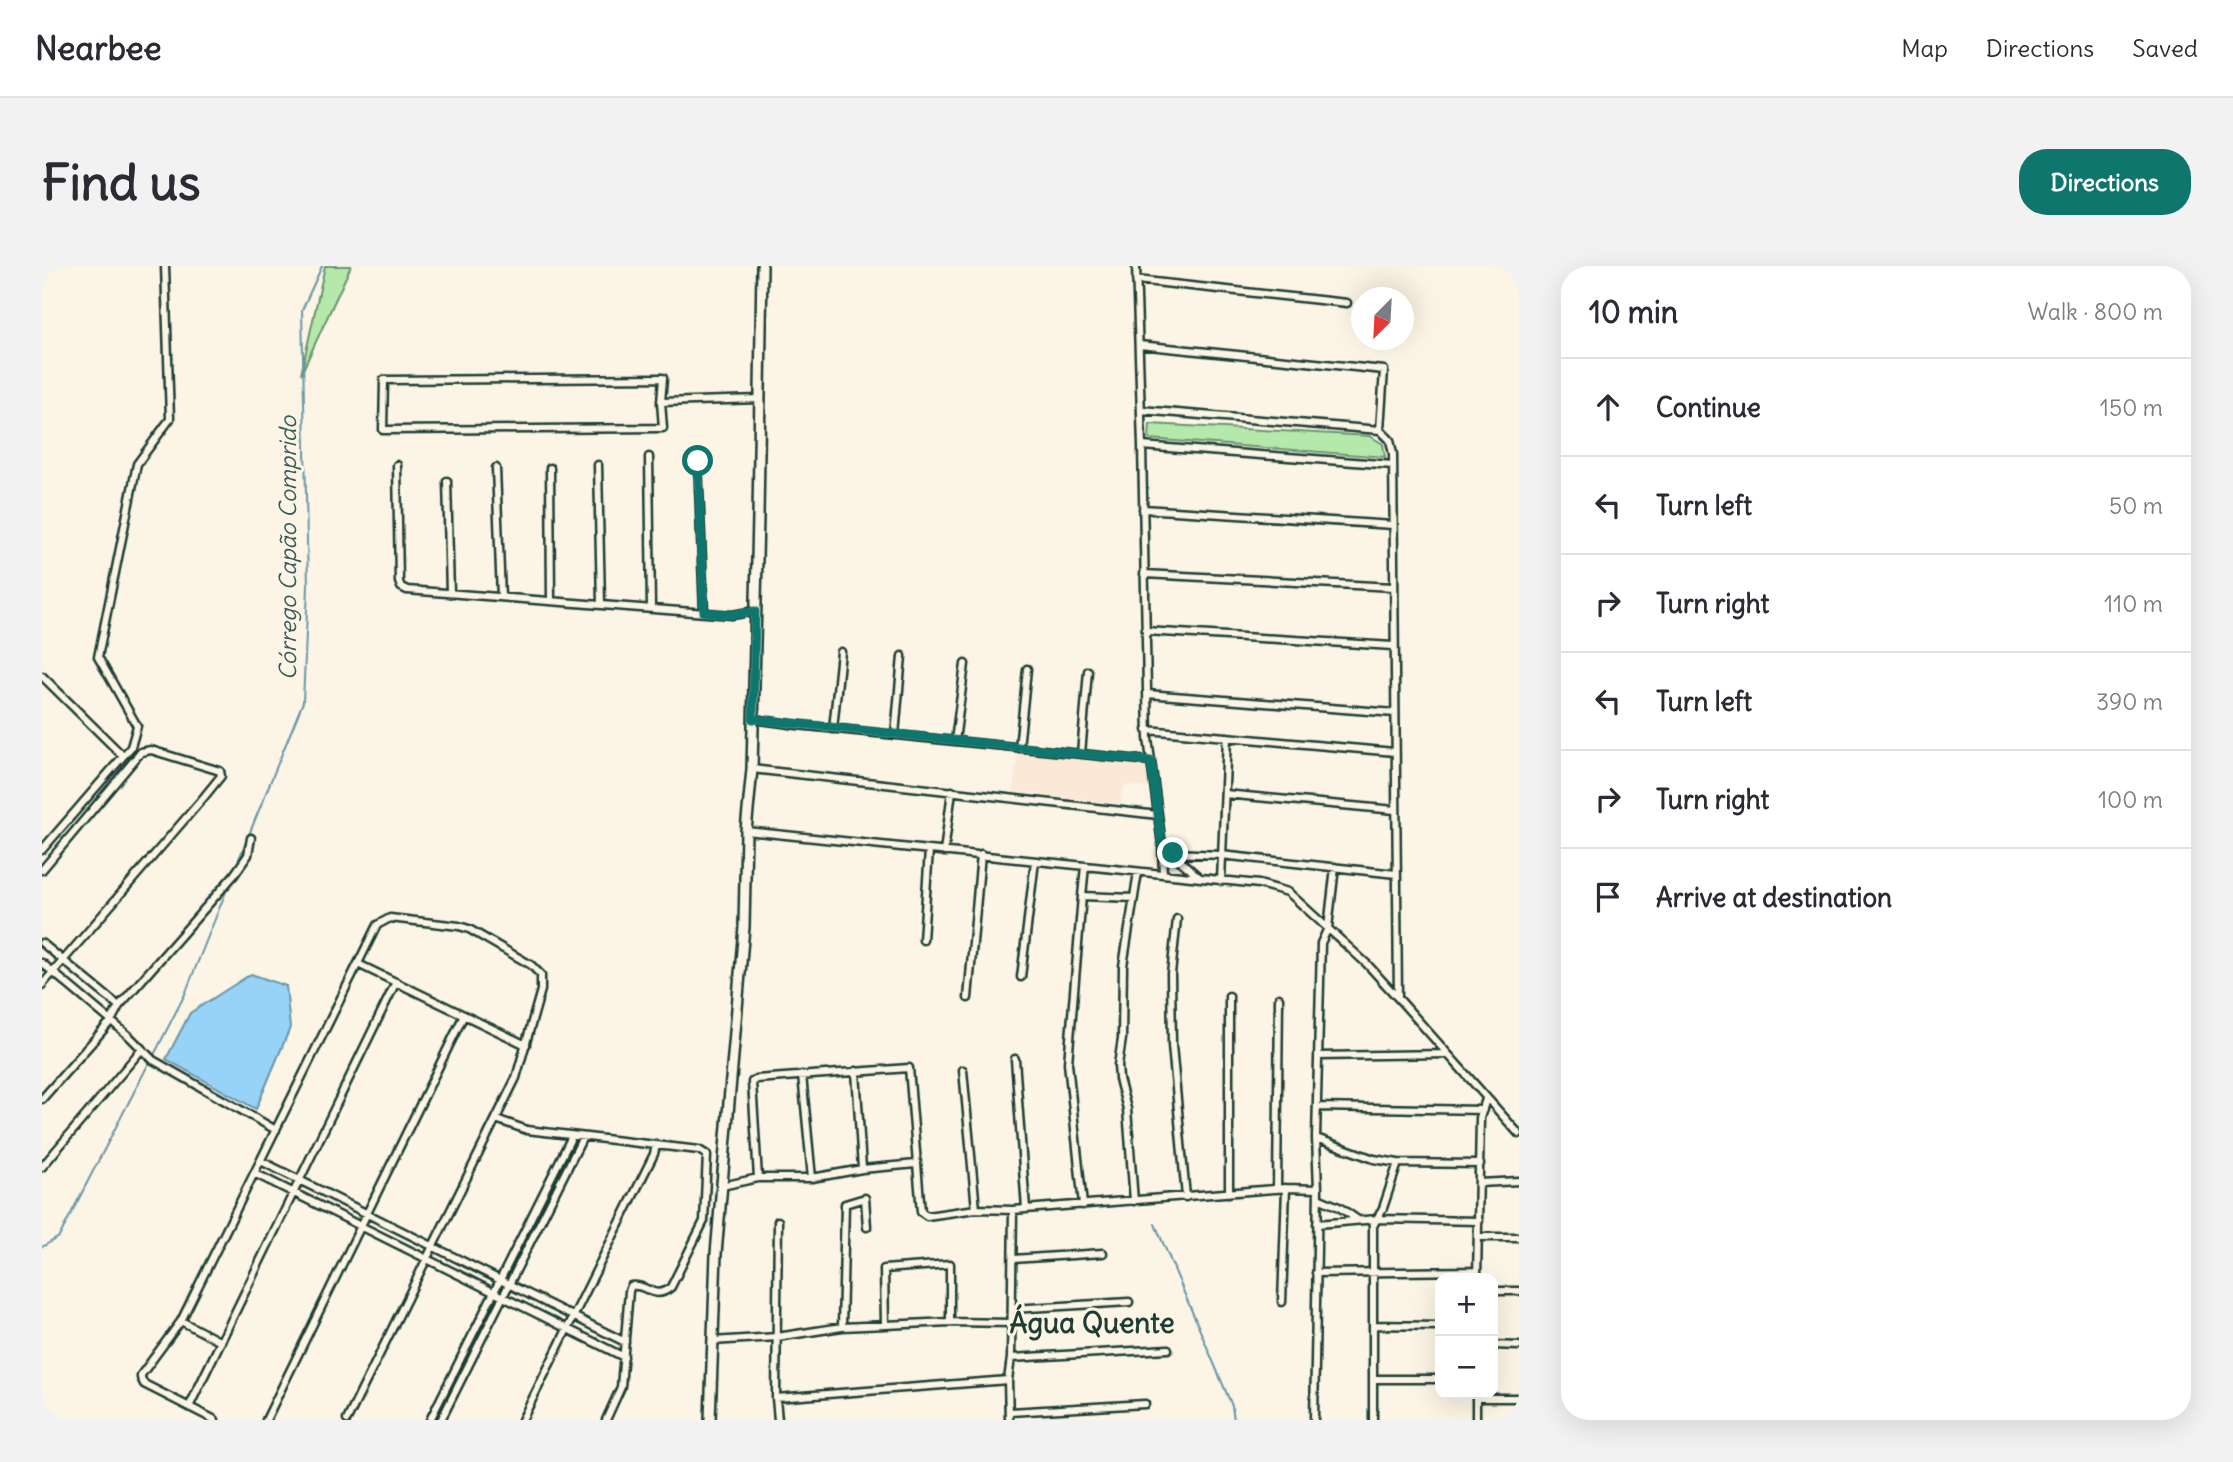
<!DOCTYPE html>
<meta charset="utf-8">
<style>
:root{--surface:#fff;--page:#f2f2f3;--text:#2b2b33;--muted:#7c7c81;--line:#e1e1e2;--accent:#0f766e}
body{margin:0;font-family:Delius,sans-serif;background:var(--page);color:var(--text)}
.controls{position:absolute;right:21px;bottom:21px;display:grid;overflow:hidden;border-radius:14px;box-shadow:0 7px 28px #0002}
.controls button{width:63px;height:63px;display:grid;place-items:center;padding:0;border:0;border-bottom:2px solid var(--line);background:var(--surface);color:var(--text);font:35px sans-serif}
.compass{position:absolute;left:1309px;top:21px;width:63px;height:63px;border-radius:50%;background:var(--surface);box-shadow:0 7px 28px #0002;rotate:204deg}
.stop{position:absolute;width:21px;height:21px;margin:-16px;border:5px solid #0f766e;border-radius:50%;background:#fff}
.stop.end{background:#0f766e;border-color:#fff;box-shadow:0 2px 7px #0008}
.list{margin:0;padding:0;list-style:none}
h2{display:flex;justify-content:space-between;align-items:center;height:91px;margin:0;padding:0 28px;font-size:30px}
h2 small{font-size:23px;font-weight:400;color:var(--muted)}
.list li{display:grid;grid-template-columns:46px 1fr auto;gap:21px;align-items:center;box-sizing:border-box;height:98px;padding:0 28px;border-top:2px solid var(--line)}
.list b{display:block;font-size:26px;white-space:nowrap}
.list em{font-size:23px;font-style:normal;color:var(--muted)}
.icon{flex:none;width:38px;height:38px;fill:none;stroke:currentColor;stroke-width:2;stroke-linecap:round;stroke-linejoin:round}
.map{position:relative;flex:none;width:1477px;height:1154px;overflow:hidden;border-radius:28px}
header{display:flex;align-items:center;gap:42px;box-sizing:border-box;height:98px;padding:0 35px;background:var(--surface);border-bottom:2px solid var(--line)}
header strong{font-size:33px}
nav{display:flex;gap:38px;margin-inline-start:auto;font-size:24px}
.intro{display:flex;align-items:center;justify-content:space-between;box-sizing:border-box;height:168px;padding:0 42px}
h1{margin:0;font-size:49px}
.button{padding:18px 32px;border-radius:28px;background:var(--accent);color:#fff;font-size:24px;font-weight:700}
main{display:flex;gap:42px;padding:0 42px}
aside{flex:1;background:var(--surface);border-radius:28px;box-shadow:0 7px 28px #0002}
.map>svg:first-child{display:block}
.built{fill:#fbe9d8}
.green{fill:#b5e9ab;stroke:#6a9370;stroke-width:2}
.water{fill:#97d2f7;stroke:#6796a9;stroke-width:2}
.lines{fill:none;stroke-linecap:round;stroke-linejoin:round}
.stream{stroke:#6796a9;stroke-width:2}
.street-casing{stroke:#1f3d34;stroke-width:11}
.secondary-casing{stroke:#1f3d34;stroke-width:14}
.street{stroke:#fcf5e5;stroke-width:6}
.secondary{stroke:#fcf5e5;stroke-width:9}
.route{stroke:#0f766e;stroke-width:9}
.labels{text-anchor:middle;stroke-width:6;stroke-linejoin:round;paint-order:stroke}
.water-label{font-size:23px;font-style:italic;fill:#375b5b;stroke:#fcf5e5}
.district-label{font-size:28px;font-weight:bold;fill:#1f3d34;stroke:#fcf5e5}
</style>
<header>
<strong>Nearbee</strong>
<nav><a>Map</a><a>Directions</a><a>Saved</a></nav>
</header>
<div class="intro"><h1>Find us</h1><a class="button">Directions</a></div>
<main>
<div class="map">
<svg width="1477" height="1154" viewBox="0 0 1477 1154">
<rect width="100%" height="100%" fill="#fcf5e5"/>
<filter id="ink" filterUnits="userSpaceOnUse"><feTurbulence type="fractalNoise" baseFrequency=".0143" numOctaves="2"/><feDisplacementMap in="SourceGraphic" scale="14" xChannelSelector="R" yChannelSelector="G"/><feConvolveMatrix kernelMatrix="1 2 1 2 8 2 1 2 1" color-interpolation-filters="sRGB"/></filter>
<g filter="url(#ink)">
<path class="built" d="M975,486l130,13 4,22 -27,-1 -3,18 -108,-12z"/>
<path class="green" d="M283,0h26l-50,108z
M1108,158l220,12 13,8 2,13 -236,-18z"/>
<path class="water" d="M209,708l35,12 4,42 -34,81 -90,-50 24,-46z"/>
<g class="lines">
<path class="stream" d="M195,598l66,-162 5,-115 -6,-277 20,-44
M113,787l30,-59 42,-105
M1113,958l77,182 2,14
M0,981l17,-10 90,-174"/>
<g class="street-casing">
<path id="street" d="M1094,0l6,180 6,292 14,107 1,29
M1094,14l211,23
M1097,79l245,25 -4,60
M621,112l-2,24 2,26 -280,2 1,-50z
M619,136l99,-3
M1099,144l239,20 10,10 3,14 5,544 121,136
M1100,180l251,19
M607,191l2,151
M656,195l6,151
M355,199l2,117 2,5 6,3 325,25 24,-4
M556,199l3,139
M454,202l5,129
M508,202l1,133
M405,215l3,112
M1101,243l250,16
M1102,308l250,13
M1104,365l247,15
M0,410l81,80
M1105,428l248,19
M711,453l44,6 354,36
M791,463l8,-77
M1105,464l248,22
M853,469l7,-79
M913,475l10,-77
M977,482l8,-79
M1039,488l7,-83
M710,503l406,46
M1183,528l170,16
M704,565l513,53 29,8 79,72 30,33
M1120,579l38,33
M0,584l89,-103 6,-21 -39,-69 39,-193 33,-45 -5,-153
M902,586l8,-61
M1131,587l48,2 175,19
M0,604l99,-118 10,-2 69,21 1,5 -17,21 -162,188
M1179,615l6,-144
M1040,630l3,-30
M1135,653l-6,55 1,71 14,152
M881,674l6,-90
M0,677l77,63
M0,697l87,73 24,24 123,70
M316,698l168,81
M979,711l14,-116
M926,732l13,-144
M1276,790l128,-2
M973,793l11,150
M921,804l13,139
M814,805l6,98
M760,809l10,103
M0,833l69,-78 8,-15 115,-131 14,-20 3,-17
M1275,841l166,3
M454,853l31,11 172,20 8,5 -3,66 -33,66c-18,15 -23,-4 -40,-1l-2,5 -8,96 -15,33
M1274,872l58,21 24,4 82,1
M219,895l364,181
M0,901l100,-118
M212,907l370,184
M716,912l-6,-96 4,-3 153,-11 12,144 6,4 49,-7 37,1 273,-22 32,1 -4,231
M1437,917l40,-2
M680,920l36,-8h54l50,-9 54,-5
M1235,923l2,-191
M1276,923l-2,-51 5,-195 7,-15 7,-61
M1187,927v-197
M1276,932l21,9 19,13
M1092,935l-7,-92 -8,-30 -1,-14 4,-26 1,-73 15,-94
M1041,939l-15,-142 14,-167 52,2
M1275,958l60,-5 102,2
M1436,971h41
M971,993l90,-6
M1274,1007l161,-2
M1435,1012l3,-160 6,-19
M1451,1025h26
M1240,1036l4,-114
M970,1043l117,-7
M139,1055l40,21
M843,1059l-1,-56 66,-5v58
M1331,1059l67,1
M800,1061l3,-123 20,-6 2,29
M670,1075l65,-4 65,-10 108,-5 61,1
M1451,1079l26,1
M969,1092l157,-9
M1331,1113h67
M734,1132l232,-18
M1434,1132h43
M147,1141l207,-425
M968,1146l135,-8
M173,1154l-71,-36 -3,-6v-3l40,-54 196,-396 13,-7 69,8 10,3 62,36 10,10v15l-25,88 -169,342
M224,1154l198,-405
M388,1154l142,-284
M399,1154l142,-283
M480,1154l132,-266 2,-9
M736,1154l-2,-22 2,-177
M967,1154l-1,-40 3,-22 2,-148
M1331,1154v-194l10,-18 15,-45
M1434,1154v-26"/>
</g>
<g class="secondary-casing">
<path id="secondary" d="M668,1154l6,-166 28,-327 2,-96 6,-62 6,-253 4,-250"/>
</g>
<use href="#street" class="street"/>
<use href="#secondary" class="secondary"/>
</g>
</g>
<g class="lines" filter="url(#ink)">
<path class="route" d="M656,195l6,151 28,3 23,-4 -2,108 398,42 11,84 11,8"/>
</g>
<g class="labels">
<g class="water-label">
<text transform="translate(246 282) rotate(-90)" y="8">Córrego Capão Comprido</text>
</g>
<g class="district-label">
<text x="1050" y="1067">Água Quente</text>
</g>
</g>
</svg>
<div class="controls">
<button>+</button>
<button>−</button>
</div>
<svg class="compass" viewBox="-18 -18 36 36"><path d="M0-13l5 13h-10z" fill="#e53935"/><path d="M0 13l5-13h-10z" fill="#7c7c81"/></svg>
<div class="stop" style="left:656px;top:195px"></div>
<div class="stop end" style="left:1131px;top:587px"></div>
</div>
<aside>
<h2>10 min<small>Walk · 800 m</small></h2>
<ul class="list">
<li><svg class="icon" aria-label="ahead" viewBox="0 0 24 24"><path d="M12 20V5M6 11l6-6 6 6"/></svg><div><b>Continue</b></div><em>150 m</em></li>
<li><svg class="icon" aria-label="left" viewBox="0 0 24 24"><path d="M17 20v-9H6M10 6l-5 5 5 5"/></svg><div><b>Turn left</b></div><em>50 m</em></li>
<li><svg class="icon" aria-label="right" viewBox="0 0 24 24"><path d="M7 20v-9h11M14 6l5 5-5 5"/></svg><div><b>Turn right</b></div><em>110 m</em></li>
<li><svg class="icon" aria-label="left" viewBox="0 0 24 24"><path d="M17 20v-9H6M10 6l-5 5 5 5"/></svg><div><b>Turn left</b></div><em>390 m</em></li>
<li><svg class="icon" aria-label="right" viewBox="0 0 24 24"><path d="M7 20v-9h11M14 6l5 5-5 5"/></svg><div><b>Turn right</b></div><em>100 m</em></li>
<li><svg class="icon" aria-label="arrive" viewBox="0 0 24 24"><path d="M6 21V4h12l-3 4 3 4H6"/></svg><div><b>Arrive at destination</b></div></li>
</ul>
</aside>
</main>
